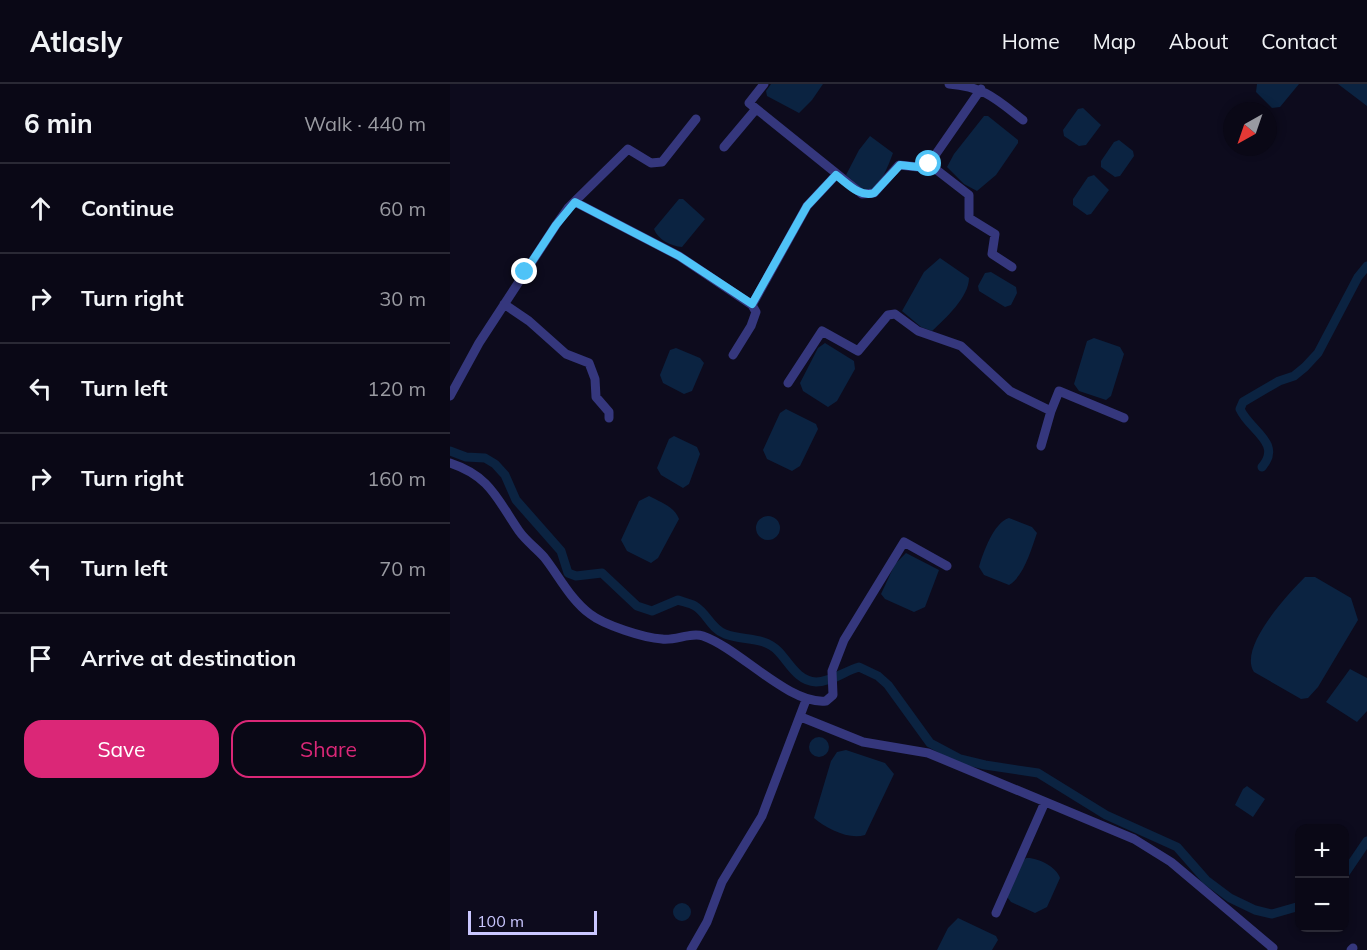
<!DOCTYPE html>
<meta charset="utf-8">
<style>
:root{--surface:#0a0816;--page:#181623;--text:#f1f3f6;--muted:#999aa1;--line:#2a2935;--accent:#db2777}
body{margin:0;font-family:Mulish,sans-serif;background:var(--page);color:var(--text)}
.controls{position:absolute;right:18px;bottom:18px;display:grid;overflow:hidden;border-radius:12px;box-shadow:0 3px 9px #0003}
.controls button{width:54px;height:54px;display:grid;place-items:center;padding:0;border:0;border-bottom:2px solid var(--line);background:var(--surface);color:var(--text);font:30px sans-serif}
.compass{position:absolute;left:773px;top:18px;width:54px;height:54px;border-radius:50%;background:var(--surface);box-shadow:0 3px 9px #0003;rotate:220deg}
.scale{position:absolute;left:18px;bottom:15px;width:129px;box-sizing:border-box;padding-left:6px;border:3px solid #cac7ff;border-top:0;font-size:16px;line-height:21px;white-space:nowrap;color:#cac7ff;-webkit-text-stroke:4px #0d0b1d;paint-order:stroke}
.stop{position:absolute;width:18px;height:18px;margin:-14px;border:4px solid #4fc3f7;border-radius:50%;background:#fff}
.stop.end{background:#4fc3f7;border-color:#fff;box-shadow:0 2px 6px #0008}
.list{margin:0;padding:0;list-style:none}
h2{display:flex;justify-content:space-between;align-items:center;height:78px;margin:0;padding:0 24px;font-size:26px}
h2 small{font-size:20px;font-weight:400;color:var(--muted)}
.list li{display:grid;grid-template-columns:39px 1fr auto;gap:18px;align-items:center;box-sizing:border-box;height:90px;padding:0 24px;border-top:2px solid var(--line)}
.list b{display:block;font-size:22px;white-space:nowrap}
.list em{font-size:20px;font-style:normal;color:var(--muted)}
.actions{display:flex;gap:12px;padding:18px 24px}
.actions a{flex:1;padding:14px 0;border:2px solid var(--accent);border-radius:18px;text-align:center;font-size:21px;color:var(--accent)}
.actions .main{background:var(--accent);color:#fff}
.icon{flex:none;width:33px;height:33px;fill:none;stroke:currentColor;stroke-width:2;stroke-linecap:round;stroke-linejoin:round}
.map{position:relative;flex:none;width:917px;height:866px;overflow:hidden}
header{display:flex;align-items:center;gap:36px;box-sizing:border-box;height:84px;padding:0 30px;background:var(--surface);border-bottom:2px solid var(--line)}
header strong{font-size:28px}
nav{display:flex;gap:33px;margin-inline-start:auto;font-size:21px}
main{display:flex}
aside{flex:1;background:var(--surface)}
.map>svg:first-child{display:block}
.water{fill:#0b2341}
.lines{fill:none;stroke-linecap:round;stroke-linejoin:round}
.canal{stroke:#0b2341;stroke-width:9}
.street{stroke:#35377d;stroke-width:9}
.route{stroke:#4fc3f7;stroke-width:8}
</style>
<header>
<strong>Atlasly</strong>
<nav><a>Home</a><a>Map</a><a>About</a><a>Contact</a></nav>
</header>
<main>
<aside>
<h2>6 min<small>Walk · 440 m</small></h2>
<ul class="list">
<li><svg class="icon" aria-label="ahead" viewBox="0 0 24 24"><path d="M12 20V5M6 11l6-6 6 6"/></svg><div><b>Continue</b></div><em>60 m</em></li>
<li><svg class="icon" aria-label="right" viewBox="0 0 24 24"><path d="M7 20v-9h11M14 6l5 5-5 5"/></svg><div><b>Turn right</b></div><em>30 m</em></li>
<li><svg class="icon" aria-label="left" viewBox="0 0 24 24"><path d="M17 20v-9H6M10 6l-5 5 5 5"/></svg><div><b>Turn left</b></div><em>120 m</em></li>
<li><svg class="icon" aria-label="right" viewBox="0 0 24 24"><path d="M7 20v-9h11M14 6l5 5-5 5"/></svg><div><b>Turn right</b></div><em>160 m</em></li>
<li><svg class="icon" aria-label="left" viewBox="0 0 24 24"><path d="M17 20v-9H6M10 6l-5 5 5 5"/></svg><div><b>Turn left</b></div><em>70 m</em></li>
<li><svg class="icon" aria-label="arrive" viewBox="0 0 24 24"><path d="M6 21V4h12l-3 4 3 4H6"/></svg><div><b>Arrive at destination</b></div></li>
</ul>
<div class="actions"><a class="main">Save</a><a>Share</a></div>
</aside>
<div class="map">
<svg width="917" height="866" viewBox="0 0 917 866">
<rect width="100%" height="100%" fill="#0d0b1d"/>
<path class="water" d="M321,0h52l-11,16 -13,13 -32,-17 -1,-5z
M807,0h42l-19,23 -8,1 -16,-16z
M888,0h29v22z
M633,24l18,17 -15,20 -7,1 -15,-10 -1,-6 15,-21z
M534,32h4l30,24v3l-22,32 -19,16 -13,-7 -17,-17 7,-13z
M420,52l23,17c-5,13 -12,34 -26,40l-21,-18 13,-25z
M669,56l14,11 1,5 -14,20 -5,1 -14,-10v-6l13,-19z
M644,91l15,15 -18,24 -4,1 -14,-10v-6l15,-22z
M229,115h4l22,20 -23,28c-11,-1 -24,-7 -28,-18z
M490,174l29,20c0,19 -24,41 -37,53l-11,-4 -19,-16 22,-39z
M541,188l25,15 1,6 -6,12 -6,2 -26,-16 -1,-5 7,-13z
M644,254l26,9 4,7 -13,42 -5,4 -27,-9 -5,-7 13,-43z
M375,259l29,18 1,8 -18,32 -9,6 -25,-16 -3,-8 18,-35z
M226,264l24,10 4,5 -12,28 -8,3 -21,-11 -3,-8 10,-25z
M336,325l30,15 2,5 -18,37 -8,5 -25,-12 -4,-9 17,-37z
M224,352l23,11 3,7 -11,30 -6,4 -22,-13 -4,-7 12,-29z
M199,412c11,6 25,10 30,23l-21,39 -7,5 -24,-12 -6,-11 18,-39z
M306 444a12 12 0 1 1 24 0a12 12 0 1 1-24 0Z
M559,434l23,9 5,6c-6,17 -13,43 -28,52l-25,-10 -5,-8c4,-14 15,-45 30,-49z
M456,469l33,17 -14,37 -11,5 -29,-13 -4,-5 14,-30z
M855,493h10l36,21 7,22 -40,67 -10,11 -7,1 -47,-27c-16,-24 33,-77 51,-95z
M900,585l17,9v33l-10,11 -31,-20z
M359 663a10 10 0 1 1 20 0a10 10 0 1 1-20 0Z
M396,666l39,13 9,11 -29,61c-16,5 -38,-6 -51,-17l17,-57 6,-9z
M797,702l18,13 -12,18 -18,-12 8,-16z
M576,774c11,-1 31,9 34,20l-13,29 -12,6 -24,-11 -4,-5 14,-34z
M223 828a9 9 0 1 1 18 0a9 9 0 1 1-18 0Z
M508,834l38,18 2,4 -6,10h-55l11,-22z"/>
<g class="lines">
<path class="canal" d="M0,367l16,6 19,1 10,6 10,11 11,25 45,51 7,22 8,3 26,-3 35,33 15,5 26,-11c5,2 12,3 17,6 12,7 16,23 30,28 18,7 38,2 53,17 11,11 19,30 38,31 15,0 29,-11 43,-15l19,9 10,9 42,58 30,16 25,6 53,8 68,42 71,32 29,33 24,18 25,12 17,4 28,-8
M812,383c21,-24 -13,-37 -22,-58l3,-7 36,-21 15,-5 11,-9 13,-14 40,-76 9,-11
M894,791l23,-34"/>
<path class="street" d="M314,0l-15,19 113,91 12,-1 25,-28 19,2 11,-3 52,-75
M499,0c36,3 47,15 74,36
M274,63l32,-38
M479,80l40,31v23l26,16 -3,20 20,13
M125,118l104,54 73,49
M54,220l25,17 37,33 23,9 6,16 1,18 13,15v6
M283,271l18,-29 5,-14 -4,-7 55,-99 29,-31
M338,299l34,-52 36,20 30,-36 7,-1 23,17 43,15 49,45 41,20 -10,35
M0,312l29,-53 77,-118 12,-17 60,-59 23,14 11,-1 34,-43
M601,327l8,-20 65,27
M0,379c40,13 47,36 69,68 7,10 17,17 25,26 15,19 26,42 46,57 14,11 54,24 72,25 13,2 29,-7 41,-3 37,13 86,69 123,65l7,-6 -1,-24 12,-31 60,-98 43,24
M351,633l62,25 65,11 206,86 37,23 102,86 -1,2
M546,829l49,-111
M241,866l16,-28 15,-40 40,-66 44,-116
M901,866l2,-2"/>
</g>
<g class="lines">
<path class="route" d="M75,188l31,-47 19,-23 104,54 73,48 55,-98 29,-31c11,8 24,23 38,18l26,-28 18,2 11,-3"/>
</g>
</svg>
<div class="controls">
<button>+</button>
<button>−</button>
</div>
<svg class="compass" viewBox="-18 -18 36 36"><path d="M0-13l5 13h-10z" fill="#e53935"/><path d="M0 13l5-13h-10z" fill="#999aa1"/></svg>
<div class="scale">100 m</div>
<div class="stop" style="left:479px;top:80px"></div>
<div class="stop end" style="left:75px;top:188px"></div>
</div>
</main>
